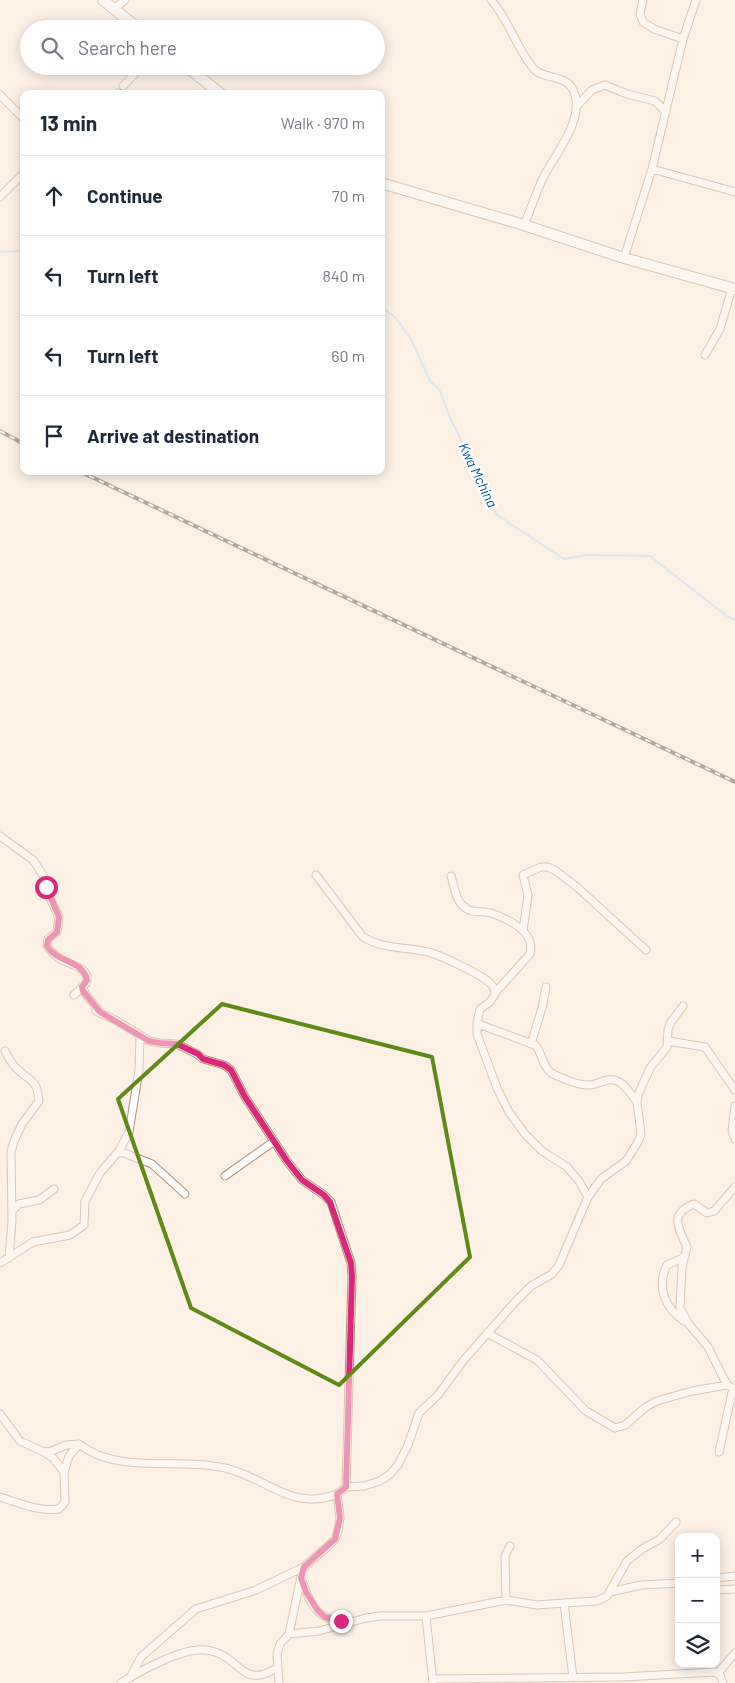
<!DOCTYPE html>
<meta charset="utf-8">
<style>
:root{--surface:#fff;--page:#f2f2f3;--text:#1f2937;--muted:#747a83;--line:#e0e1e3}
body{margin:0;font-family:Barlow,sans-serif;background:var(--page);color:var(--text)}
.controls{position:absolute;right:15px;bottom:15px;display:grid;overflow:hidden;border-radius:10px;box-shadow:0 2px 12px #0003}
.controls button{width:45px;height:45px;display:grid;place-items:center;padding:0;border:0;border-bottom:1px solid var(--line);background:var(--surface);color:var(--text);font:25px sans-serif}
.stop{position:absolute;width:15px;height:15px;margin:-11px;border:4px solid #db2777;border-radius:50%;background:#fff}
.stop.end{background:#db2777;border-color:#fff;box-shadow:0 1px 5px #0008}
.list{margin:0;padding:0;list-style:none}
h2{display:flex;justify-content:space-between;align-items:center;height:65px;margin:0;padding:0 20px;font-size:21px}
h2 small{font-size:16px;font-weight:400;color:var(--muted)}
.list li{display:grid;grid-template-columns:32px 1fr auto;gap:15px;align-items:center;box-sizing:border-box;height:80px;padding:0 20px;border-top:1px solid var(--line)}
.list b{display:block;font-size:19px;white-space:nowrap}
.list em{font-size:16px;font-style:normal;color:var(--muted)}
.icon{flex:none;width:28px;height:28px;fill:none;stroke:currentColor;stroke-width:2;stroke-linecap:round;stroke-linejoin:round}
.map{position:relative;flex:none;width:735px;height:1683px;overflow:hidden}
.search{position:absolute;background:var(--surface);box-shadow:0 2px 12px #0003;left:20px;top:20px;width:365px;height:55px;display:flex;align-items:center;gap:12px;box-sizing:border-box;padding:0 18px;border-radius:28px;color:var(--muted);font-size:19px}
.panel{position:absolute;background:var(--surface);box-shadow:0 2px 12px #0003;left:20px;top:90px;width:365px;height:385px;border-radius:10px}
.map>svg:first-child{display:block}
.lines{fill:none;stroke-linecap:round;stroke-linejoin:round}
.stream{stroke:#bedaf4;stroke-width:2}
.street-casing{stroke:#af9479;stroke-width:9}
.secondary-casing{stroke:#af9479;stroke-width:12}
.street{stroke:#fff;stroke-width:7}
.secondary{stroke:#fff;stroke-width:10}
.rail-casing{stroke:#5b5045;stroke-width:4}
.rail{stroke:#fff;stroke-width:2;stroke-dasharray:5.5;stroke-linecap:butt}
.route{stroke:#db2777;stroke-width:6}
.marked{fill:none;stroke:#608a18;stroke-width:4;stroke-linejoin:round}
.labels{text-anchor:middle;stroke-width:4.5;stroke-linejoin:round;paint-order:stroke}
.water-label{font-size:14px;font-style:italic;fill:#015893;stroke:#fff}
</style>
<div class="map">
<svg width="735" height="1683" viewBox="0 0 735 1683">
<rect width="100%" height="100%" fill="#fdf1e6"/>
<g class="lines">
<path class="stream" d="M0,252l24,-1
M381,307l15,11 15,21 19,42 9,8 10,26 48,100 67,44 23,-4 63,1 74,58 11,6"/>
<g class="street-casing">
<path id="street" d="M491,0c18,20 25,47 42,68 8,11 32,7 39,20 16,27 -16,65 -28,88 -8,16 -13,33 -20,49
M643,0l-3,14 3,8 11,7 29,10
M114,9l11,-9
M123,86l19,-20
M117,94l1,-1
M0,95l24,24
M576,107l16,-17 13,-5 22,9 28,7 11,11
M652,169l83,23
M0,197l24,-24
M624,258l28,-89 31,-130 13,-39
M705,355l15,-26 12,-41
M0,836l33,24 10,15 4,17 12,25 -2,15 -9,7 -1,7c4,6 8,10 15,14 8,4 30,9 24,23 -3,4 -8,8 -12,12
M316,875l47,62c19,12 43,10 65,15 12,3 55,23 63,32 3,3 4,6 4,10l-5,8 -10,7 -3,14 4,2 54,20c8,8 7,23 18,29 9,4 26,12 36,11 7,0 13,-4 19,-5 13,-3 22,13 29,22
M451,876c3,9 4,22 11,29 10,10 18,5 29,8 17,6 45,19 39,41l-35,39
M523,931l5,-36 -5,-20 18,-8h7l8,4 21,16 69,63
M82,987l5,9 13,16
M477,1023v11l20,54 12,24 16,22 17,17 25,16 12,14 9,16
M140,1035l9,6 11,2 17,1 20,10 6,5 21,6 7,5 14,27 42,64 15,19 22,15 7,7 20,61 1,13 -6,211
M668,1041l37,6 30,43
M531,1044l11,-36 4,-21
M5,1051c3,6 6,12 11,17 14,14 21,10 23,33l-17,23 -8,17 -3,11 1,69 -3,37
M735,1106l-3,25 3,8
M119,1151l33,13 33,30
M225,1176l48,-34
M12,1211l7,-7 20,-4 15,-11
M0,1263l33,-21 37,-7 14,-10 1,-24 15,-28 19,-22 10,-19 10,-62 1,-35 -25,-15 -19,-9
M684,1321c-19,-13 -28,-34 -17,-56l18,-8
M487,1333l50,27 49,51 29,17 10,-3 21,-18 11,-6 35,-10 35,-6 8,4
M727,1385l-19,-38 -20,-24 -8,-15 2,-41 5,-20c-8,-18 -19,-33 7,-43l13,9 7,-2 21,-24
M0,1414l20,27 24,11 8,-1 14,-6 13,-1c38,31 101,13 146,24 41,9 66,44 112,26
M44,1452l9,6 11,14
M719,1452l14,-64
M0,1497c20,6 38,15 59,12l6,-7 -1,-30 5,-16 10,-12
M301,1578c5,13 10,31 23,38 6,4 16,5 23,7
M716,1578l19,-2
M716,1590l19,-1
M610,1592l31,-7 38,-2
M506,1600l-1,-44 5,-10
M564,1603l33,-2 10,-5 20,-35 15,-12 18,-10 16,-17
M426,1616l7,67
M289,1634l12,-57
M278,1668l1,15
M718,1673l17,-20
M131,1676l10,-19 55,-48 60,-19 48,-23 24,-21 7,-7 3,-8 2,-13 -3,-24 9,-7 18,-1 16,-5 9,-6 9,-10 10,-20 11,-32 19,-18 25,-34 52,-59 16,-16 21,-12 7,-9 29,-68 13,-18 25,-18 12,-19 3,-8 -4,-32 1,-7 12,-27 17,-21 1,-17 3,-8 12,-16
M433,1679l190,-2 92,-5 5,3 3,8
M121,1683c19,-12 62,-36 85,-33 7,1 15,4 21,8 12,8 20,22 37,16 4,-1 9,-4 14,-6l-1,-14 3,-10 9,-10 30,-3 47,-13 14,-2h46l80,-16 31,5 27,-2 9,75"/>
</g>
<g class="secondary-casing">
<path id="secondary" d="M103,0l36,29
M186,66l35,28
M381,183l143,42 100,33 111,31"/>
</g>
<use href="#street" class="street"/>
<use href="#secondary" class="secondary"/>
<g class="rail-casing">
<path id="rail" d="M0,431l24,13
M79,471l656,311"/>
</g>
<use href="#rail" class="rail"/>
</g>
<g class="lines">
<path class="route" d="M46,887l13,30 -2,15 -9,8 -1,6c10,17 36,14 40,34l-5,7 1,4 17,21 49,29 11,2 17,1 21,10 5,5 21,6 7,5 14,27 42,64 15,19 22,15 6,7 21,61 1,13 -6,211 -9,7 3,24 -5,21 -31,28 -3,11 5,14 12,19 7,6 16,4"/>
</g>
<path d="M0 0H735V1683H0ZM222,1004l210,53 38,200 -131,128 -148,-77 -73,-209z" fill="#fdf1e6" fill-opacity=".55" fill-rule="evenodd"/>
<path class="marked" d="M222,1004l210,53 38,200 -131,128 -148,-77 -73,-209z"/>
<g class="labels">
<g class="water-label">
<text transform="translate(478 475) rotate(64)" y="5">Kwa Mchina</text>
</g>
</g>
</svg>
<div class="controls">
<button>+</button>
<button>−</button>
<button><svg class="icon" aria-label="layers" viewBox="0 0 24 24"><path d="M12 4l9 5-9 5-9-5zM3 14l9 5 9-5"/></svg></button>
</div>
<div class="stop" style="left:46px;top:887px"></div>
<div class="stop end" style="left:341px;top:1621px"></div>
<div class="search"><svg class="icon" aria-label="search" viewBox="0 0 24 24"><circle cx="10" cy="10" r="6"/><path d="M15 15l6 6"/></svg>Search here</div>
<section class="panel">
<h2>13 min<small>Walk · 970 m</small></h2>
<ul class="list">
<li><svg class="icon" aria-label="ahead" viewBox="0 0 24 24"><path d="M12 20V5M6 11l6-6 6 6"/></svg><div><b>Continue</b></div><em>70 m</em></li>
<li><svg class="icon" aria-label="left" viewBox="0 0 24 24"><path d="M17 20v-9H6M10 6l-5 5 5 5"/></svg><div><b>Turn left</b></div><em>840 m</em></li>
<li><svg class="icon" aria-label="left" viewBox="0 0 24 24"><path d="M17 20v-9H6M10 6l-5 5 5 5"/></svg><div><b>Turn left</b></div><em>60 m</em></li>
<li><svg class="icon" aria-label="arrive" viewBox="0 0 24 24"><path d="M6 21V4h12l-3 4 3 4H6"/></svg><div><b>Arrive at destination</b></div></li>
</ul>
</section>
</div>
